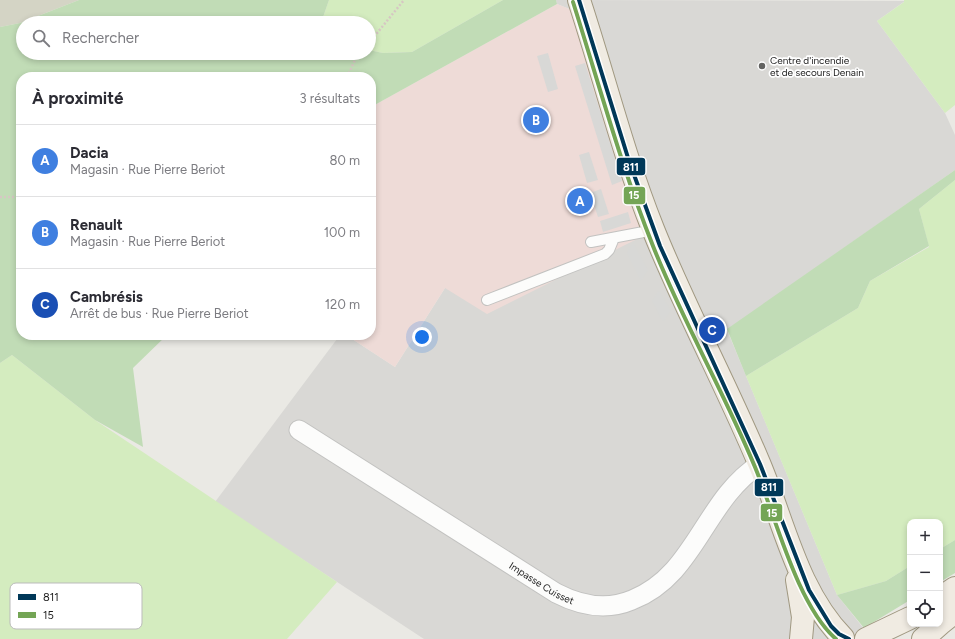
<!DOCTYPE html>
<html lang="fr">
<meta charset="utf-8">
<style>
:root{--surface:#fff;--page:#f2f2f3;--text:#2b2b33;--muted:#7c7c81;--line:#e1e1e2;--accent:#636361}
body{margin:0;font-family:Figtree,sans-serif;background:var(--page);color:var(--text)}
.controls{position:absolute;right:12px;bottom:12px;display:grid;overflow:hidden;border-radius:8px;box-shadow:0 2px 6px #0003}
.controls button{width:36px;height:36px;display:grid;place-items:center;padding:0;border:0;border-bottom:1px solid var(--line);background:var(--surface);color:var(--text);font:20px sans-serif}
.you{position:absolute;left:422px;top:337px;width:14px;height:14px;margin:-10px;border:3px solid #fff;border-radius:50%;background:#1a73e8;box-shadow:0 0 0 6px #1a73e833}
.badge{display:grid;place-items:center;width:26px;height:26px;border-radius:50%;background:var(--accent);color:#fff;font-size:13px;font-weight:700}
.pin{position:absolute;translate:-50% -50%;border:2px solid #fff;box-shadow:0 1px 4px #0006}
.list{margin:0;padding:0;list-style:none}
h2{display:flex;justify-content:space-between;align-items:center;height:52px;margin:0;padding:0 16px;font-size:17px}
h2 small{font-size:13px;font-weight:400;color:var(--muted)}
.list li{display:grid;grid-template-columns:26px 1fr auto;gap:12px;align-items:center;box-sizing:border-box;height:72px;padding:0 16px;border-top:1px solid var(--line)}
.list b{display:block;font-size:15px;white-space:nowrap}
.list p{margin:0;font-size:13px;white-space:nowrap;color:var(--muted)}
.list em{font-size:13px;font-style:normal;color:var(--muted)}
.icon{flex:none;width:22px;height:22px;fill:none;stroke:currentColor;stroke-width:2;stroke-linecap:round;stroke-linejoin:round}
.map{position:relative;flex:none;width:955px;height:639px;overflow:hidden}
.search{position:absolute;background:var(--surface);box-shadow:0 2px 6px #0003;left:16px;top:16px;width:360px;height:44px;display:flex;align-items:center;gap:10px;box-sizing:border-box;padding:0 14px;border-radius:22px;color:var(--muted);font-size:15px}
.panel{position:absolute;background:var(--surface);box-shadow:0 2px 6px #0003;left:16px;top:72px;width:360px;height:268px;border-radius:16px}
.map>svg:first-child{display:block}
.residential{fill:#d9d8d5}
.commercial{fill:#eedbd7}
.construction{fill:#d4d4c5}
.grass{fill:#d4ecbf}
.forest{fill:#c1dcb6}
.parking{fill:#d8d8d6}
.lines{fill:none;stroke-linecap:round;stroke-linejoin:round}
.lane-casing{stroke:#c2c2c0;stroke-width:12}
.street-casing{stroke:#c2c2c0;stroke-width:21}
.primary-casing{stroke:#a09881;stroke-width:24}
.path{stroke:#d6c7c3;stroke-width:2.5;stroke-dasharray:2 2;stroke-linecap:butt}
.lane{stroke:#fcfcfb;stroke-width:10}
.street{stroke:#fcfcfb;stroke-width:19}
.primary{stroke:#f0ebe2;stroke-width:22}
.bus-1-casing{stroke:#fff;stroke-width:7}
.bus-2-casing{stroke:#fff;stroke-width:7}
.bus-1{stroke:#003858;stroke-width:4}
.bus-2{stroke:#74a555;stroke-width:4}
.poi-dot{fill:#636361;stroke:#fff;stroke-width:1.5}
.labels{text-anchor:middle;stroke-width:3.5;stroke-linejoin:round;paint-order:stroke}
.poi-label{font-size:10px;fill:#1b1b1b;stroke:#fff;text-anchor:start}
.street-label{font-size:10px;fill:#1b1b1b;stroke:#fff}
.key{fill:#fff;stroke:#bbb;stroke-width:1}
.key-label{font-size:11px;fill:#1b1b1b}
.line-badge{stroke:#fff;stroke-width:1.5}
.badge-label{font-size:11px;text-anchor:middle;font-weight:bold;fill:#fff}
</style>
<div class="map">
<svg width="955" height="639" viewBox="0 0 955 639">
<rect width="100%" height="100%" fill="#eae9e4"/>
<path class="residential" d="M556,0l349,1 -28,20 68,92 10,22v35l-228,160 110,265 35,44h-448l-209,-137 125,-167h6l49,32 50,-79 164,-156 -37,-122 -15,-6z"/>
<path class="commercial" d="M557,4l15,6 37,122 34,104 -156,78 -42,-26 -50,79 -49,-32h25v-228z"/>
<path class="construction" d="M0,0h79l-59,23 -20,4z"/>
<path class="grass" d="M329,0h174l-91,52 -29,1 -14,-3v-27h-48z
M904,0h51v105l-10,8 -68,-92 27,-19z
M955,180v360l-15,9v-27h-30v44l-24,15 -49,14 -91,-219 112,-68 12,-27 59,-34 -10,-38z
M12,355l83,65 242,162 -50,57h-287v-276z"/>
<path class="forest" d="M79,0h250l-8,23h-298v30h346v-3l14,3 29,-1 91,-52h53l1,4 -186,103v-30h-350v258h146l-34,33 10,79 -48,-27 -83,-65 -12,8v-336l20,-4z
M955,170v10l-36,29 10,37 -59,35 -12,27 -112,68 -19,-47z
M955,540v33l-15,9v-33z
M910,566v34l-46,28 -27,-33 49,-14z"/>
<path class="parking" d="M548,53l10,36 -10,3 -11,-36z
M585,63l37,118 -10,4 -37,-119z
M589,152l9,28 -11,3 -8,-28z
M601,189l8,25 -11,3 -8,-24z
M628,212l3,11 -28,9 -3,-11z
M633,242l15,28 -7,11 -14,-28z
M659,290l12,21 -8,11 -11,-21z"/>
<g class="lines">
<g class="lane-casing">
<path id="lane" d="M591,242l63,-12
M487,300l118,-46 4,-4 5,-12"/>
</g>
<g class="street-casing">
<g id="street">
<path id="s1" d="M299,430l257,163c25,13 50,18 76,7 64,-25 72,-100 128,-136"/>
</g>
</g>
<g class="primary-casing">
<path id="primary" d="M579,0c25,76 44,154 74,229 32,80 73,155 106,234 25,59 38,128 84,175
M797,580l6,37 -2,22
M940,598l15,-10
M940,624l15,-12
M866,639l44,-21
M923,639l17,-15"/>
</g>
<path class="path" d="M369,43l35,-43
M347,77l8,-17 6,-7
M0,197h21"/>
<use href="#lane" class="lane"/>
<use href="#street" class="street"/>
<use href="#primary" class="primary"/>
<g class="bus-1-casing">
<path id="bus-1" d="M579,0l50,161 31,85 100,218 49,126 22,36 8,8 10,5"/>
</g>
<g class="bus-2-casing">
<path id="bus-2" d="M573,2c26,82 48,164 80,244 30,76 71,146 102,221 20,48 42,138 81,172"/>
</g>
<use href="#bus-1" class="bus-1"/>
<use href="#bus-2" class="bus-2"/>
</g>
<circle class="poi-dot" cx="762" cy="66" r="4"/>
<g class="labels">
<g class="poi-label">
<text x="770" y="64">Centre d'incendie<tspan x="770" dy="12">et de secours Denain</tspan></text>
</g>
<g class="street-label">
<text dy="4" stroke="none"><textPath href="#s1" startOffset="287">Impasse Cuisset</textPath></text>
</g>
</g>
<rect x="10" y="583" width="132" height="46" rx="6" class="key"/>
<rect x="18" y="594" width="18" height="6" fill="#003858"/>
<rect x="18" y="612" width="18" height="6" fill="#74a555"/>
<g class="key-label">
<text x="43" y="601">811</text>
<text x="43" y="619">15</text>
</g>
<g class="line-badge">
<rect x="616" y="157" width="30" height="19" rx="4" fill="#003858"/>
<rect x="623" y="186" width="23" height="19" rx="4" fill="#74a555"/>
<rect x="754" y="478" width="30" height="19" rx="4" fill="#003858"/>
<rect x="760" y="503" width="23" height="19" rx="4" fill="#74a555"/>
</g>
<g class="badge-label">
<text x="631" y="171">811</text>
<text x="634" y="199">15</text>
<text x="769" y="491">811</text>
<text x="772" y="517">15</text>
</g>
</svg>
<div class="controls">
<button>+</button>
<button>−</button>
<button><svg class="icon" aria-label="locate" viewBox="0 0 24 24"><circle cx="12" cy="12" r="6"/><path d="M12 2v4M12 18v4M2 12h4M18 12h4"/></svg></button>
</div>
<div class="you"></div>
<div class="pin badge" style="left:580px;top:201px;background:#3f7fe0">A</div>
<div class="pin badge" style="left:536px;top:120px;background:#3f7fe0">B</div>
<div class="pin badge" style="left:712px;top:330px;background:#1a4fb4">C</div>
<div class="search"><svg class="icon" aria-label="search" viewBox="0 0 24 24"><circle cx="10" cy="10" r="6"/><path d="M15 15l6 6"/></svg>Rechercher</div>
<section class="panel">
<h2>À proximité<small>3 résultats</small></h2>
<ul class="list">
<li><span class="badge" style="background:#3f7fe0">A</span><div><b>Dacia</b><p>Magasin · Rue Pierre Beriot</p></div><em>80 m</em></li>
<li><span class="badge" style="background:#3f7fe0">B</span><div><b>Renault</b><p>Magasin · Rue Pierre Beriot</p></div><em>100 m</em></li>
<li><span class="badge" style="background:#1a4fb4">C</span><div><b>Cambrésis</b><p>Arrêt de bus · Rue Pierre Beriot</p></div><em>120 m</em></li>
</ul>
</section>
</div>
